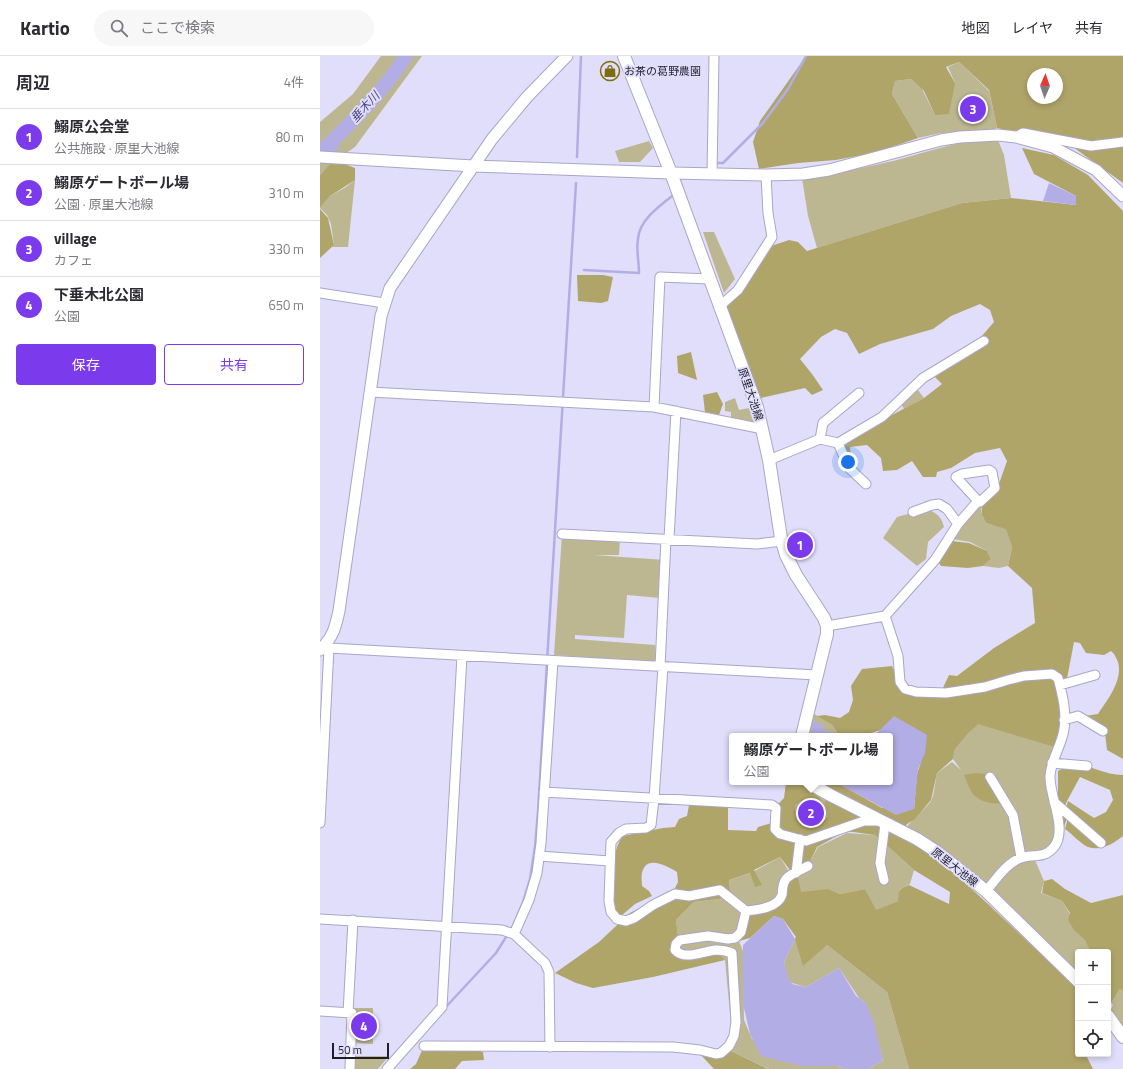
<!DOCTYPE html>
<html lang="ja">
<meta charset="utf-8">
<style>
:root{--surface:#fff;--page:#f7f7f7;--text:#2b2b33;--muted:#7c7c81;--line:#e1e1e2;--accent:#7c3aed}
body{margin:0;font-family:"Titillium Web","Noto Sans JP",sans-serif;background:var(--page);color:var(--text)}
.controls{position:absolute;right:12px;bottom:12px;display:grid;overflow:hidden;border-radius:4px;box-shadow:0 2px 6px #0003}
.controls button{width:36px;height:36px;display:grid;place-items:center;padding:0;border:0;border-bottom:1px solid var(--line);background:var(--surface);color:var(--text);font:20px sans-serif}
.compass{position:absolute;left:707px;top:12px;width:36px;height:36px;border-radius:50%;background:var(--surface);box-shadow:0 2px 6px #0003;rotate:2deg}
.scale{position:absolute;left:12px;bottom:10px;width:57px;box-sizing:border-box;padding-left:4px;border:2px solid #1f1e2b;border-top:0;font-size:11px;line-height:14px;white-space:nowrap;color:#1f1e2b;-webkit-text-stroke:3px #e0defa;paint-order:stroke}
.you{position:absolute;left:528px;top:406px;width:14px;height:14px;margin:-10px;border:3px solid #fff;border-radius:50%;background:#1a73e8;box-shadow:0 0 0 6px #1a73e833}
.badge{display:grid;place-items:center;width:26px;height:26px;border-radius:50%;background:var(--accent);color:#fff;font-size:13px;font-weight:700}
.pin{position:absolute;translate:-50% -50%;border:2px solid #fff;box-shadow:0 1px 4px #0006}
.popup{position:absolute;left:409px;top:677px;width:164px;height:52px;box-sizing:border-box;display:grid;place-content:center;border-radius:4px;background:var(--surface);filter:drop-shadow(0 1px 3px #0005);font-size:13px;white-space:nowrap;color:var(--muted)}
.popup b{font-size:15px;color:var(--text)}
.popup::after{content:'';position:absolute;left:50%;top:100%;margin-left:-8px;border:8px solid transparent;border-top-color:var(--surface)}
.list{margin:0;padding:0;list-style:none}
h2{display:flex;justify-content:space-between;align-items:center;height:52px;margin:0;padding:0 16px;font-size:17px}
h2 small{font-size:13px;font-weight:400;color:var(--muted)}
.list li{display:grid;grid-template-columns:26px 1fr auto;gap:12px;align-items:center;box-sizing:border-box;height:56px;padding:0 16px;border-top:1px solid var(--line)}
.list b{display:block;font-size:15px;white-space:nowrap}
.list p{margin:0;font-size:13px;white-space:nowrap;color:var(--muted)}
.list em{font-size:13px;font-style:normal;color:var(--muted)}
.actions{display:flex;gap:8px;padding:12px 16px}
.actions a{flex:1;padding:9px 0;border:1px solid var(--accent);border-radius:4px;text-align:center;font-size:14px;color:var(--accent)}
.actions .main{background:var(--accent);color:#fff}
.icon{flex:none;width:22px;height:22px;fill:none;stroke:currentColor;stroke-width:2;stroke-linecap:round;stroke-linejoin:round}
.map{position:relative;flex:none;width:803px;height:1013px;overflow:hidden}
header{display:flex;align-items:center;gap:24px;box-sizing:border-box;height:56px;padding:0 20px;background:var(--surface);border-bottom:1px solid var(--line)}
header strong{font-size:19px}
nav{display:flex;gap:22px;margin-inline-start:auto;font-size:14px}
.search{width:280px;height:36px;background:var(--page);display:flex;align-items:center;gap:10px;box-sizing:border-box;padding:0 14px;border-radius:22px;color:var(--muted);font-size:15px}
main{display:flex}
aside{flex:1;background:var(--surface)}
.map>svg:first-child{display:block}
.green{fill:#bdb791}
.forest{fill:#b0a569;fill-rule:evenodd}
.water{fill:#b3ade6}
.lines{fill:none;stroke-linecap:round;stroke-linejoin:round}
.stream{stroke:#b3ade6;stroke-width:2.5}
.river{stroke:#b3ade6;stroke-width:14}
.minor-casing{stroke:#a9a6c7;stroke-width:11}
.tertiary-casing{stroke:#a9a6c7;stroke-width:13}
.secondary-casing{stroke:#a9a6c7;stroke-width:14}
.minor{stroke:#fff;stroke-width:9}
.tertiary{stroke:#fff;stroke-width:11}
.secondary{stroke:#fff;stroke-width:12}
.labels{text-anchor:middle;stroke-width:4;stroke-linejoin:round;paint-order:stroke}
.poi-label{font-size:11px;fill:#1f1e2b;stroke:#e0defa;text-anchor:start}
.street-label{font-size:11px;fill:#1f1e2b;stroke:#e0defa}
.water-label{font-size:12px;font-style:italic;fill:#53468b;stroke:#e0defa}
</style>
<header>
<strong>Kartio</strong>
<div class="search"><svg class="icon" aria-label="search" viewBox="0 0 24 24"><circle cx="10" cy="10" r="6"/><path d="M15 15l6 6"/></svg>ここで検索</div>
<nav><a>地図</a><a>レイヤ</a><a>共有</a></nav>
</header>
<main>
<aside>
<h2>周辺<small>4件</small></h2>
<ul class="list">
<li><span class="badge">1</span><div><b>鰯原公会堂</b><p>公共施設 · 原里大池線</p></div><em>80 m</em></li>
<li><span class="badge">2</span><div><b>鰯原ゲートボール場</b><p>公園 · 原里大池線</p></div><em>310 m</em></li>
<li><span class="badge">3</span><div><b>village</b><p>カフェ</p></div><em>330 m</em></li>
<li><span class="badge">4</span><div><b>下垂木北公園</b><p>公園</p></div><em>650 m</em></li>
</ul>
<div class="actions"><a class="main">保存</a><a>共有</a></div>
</aside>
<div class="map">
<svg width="803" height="1013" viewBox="0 0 803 1013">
<rect width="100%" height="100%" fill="#e0defa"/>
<path class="green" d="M61,0h41l-67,91 -23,16 -12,12v-53l33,-28z
M639,6l30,29 8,37 -9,3 -47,2 -23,5 -26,-44 3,-13 16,-2 11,10 13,26 20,-32 -7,-16z
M654,84h24l6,15 7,43 -49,5 -145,45 -9,-32 -6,-38c31,-4 61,-10 91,-17 27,-7 54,-16 81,-21z
M329,85l4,7 -13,14h-21l-4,-11z
M35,124l-7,67h-18l4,-2 -3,-21 -4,-9 -7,-7 10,-12 16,-9z
M383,176h11l21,47 -11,14z
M595,330l9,12 -20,11 -4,-8z
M415,342l4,12 10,-2 7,17 -25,-5v-8l-6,-1v-9z
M660,446l2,13 4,8 20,5 6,19 -4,19 -9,2 -16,-2 8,-7 -4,-8 -17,-9 -18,-3z
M606,453c11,4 15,7 18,18l-16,15 -2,17 -9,7 -34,-28 14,-21z
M242,478l58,5 -1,16h-25l71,5 -5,38 -33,-3 -3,43 -49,-3v4l80,6 2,17 -103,-7z
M583,635l152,56 -5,29 7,58 -10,16 -26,5 -3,-5 -6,17 10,-6 13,-1 9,21 -3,12 21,8 31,51h-15v23l-172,-146c3,-8 19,-19 25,-28 4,-8 4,-20 6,-28l15,-11 9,8 -8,-11 2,-10 22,-25z
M493,657l19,12 6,9 -16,-4 -8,-9 -3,15h-9z
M501,742l4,2 -1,2 3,7 1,7 -3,4 -3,1 -3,3c-15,2 -28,-2 -23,-20l6,-3 17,1z
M527,777l28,2 39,35 -4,14 -10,5 -2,12 -23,10 -10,-22 -25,5 -11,-4 -83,20 -19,-15 3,-6 -1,-9 22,-7 29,-16 8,13 22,-8 8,-15z
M407,842l17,14 -10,22 5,7 4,10 1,69 8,19 50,27h36l9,3h-78l-40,-19 3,-15 -7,-75 -35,-3 -17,-11 5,-10 -2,-16 18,-18z
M476,881l31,8 60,47 22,77h-42l16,-8 -17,-58 -7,-5 -20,-30 -33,19 -18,-5 -4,-20z
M800,933l3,1v43l-15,-18 5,-10 -2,-2z
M35,952h18v36l-18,-1z
M34,1000h35l-11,13h-23z"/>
<path class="forest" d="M486,0h317v127l-50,-36 -76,-19 -8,-38 -30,-28 -13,5 9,16 -6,31 -14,1 -11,-24 -13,-12 -16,2 -3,13 26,44 -41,14 -41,8 -38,3 -39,6 -6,-27 7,-21zM713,18h24v24h-24z
M702,92l32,7 34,20 35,36v548l-16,-9 -2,-17 -20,-17 13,-2c10,-15 25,-34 20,-52 -2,-4 -3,-8 -7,-11l-7,4 -18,-2 -6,-10 -6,-1 -13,68 -3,38 -80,-24 -9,9 -14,16 -2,10 -16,14 -6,27 -16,19 -8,5 -3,6 -77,-44 -4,-4h13l46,26 32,1 3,-35 4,-12 -26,-38c-19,8 -36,15 -57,10l-6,-9 -15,-9 8,-1 15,3 9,-6 4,-12 -2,-14 11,-17 30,-3 12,24h38l7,-15 8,1 37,-28 41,-25 -3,-35 -24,-22 4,-19 -6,-18 -20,-6 -4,-8 -1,-19 13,-6 6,-9 7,-20 -7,-13 -25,5 -24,15 -14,4 -1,5h-13l-11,-16 -15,9 -14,1 -2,-13 -14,-13 -17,2 1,10 -3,3 -7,-14 36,-23 47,-25 18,-14 -11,-11 37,-21 26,-30 -4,-12 -10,-6 -29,12 -18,13 -53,15 -21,10 -12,-21 -12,-4 -14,8 -21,22 12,15 11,16 -11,5 -7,-7 -44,10 -37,-88 23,-24 18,-38 24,-8 9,2 9,9 155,-48 49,-5 65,7v-9l-42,-22z
M19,106l16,6v12l-25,16 -10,12v-33l11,-12z
M0,153l8,9 6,27 -14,13z
M257,219h26l10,2 -5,24 -7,2 -23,-2z
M371,296l6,28 -19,-7 -1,-17z
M397,336l6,12 -4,11 -14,-3 -2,-17z
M631,485l18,2 18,8 4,8 -8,7 -15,2 -27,-2 -2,-3z
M752,707c18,2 33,12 51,12v61c-10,8 -22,15 -35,11 -7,-3 -17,-14 -23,-18l3,-11h-1l-3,9 -6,-22v-34zM760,721l30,13 3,10 -7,12 -12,6 -26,-17 -3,10 -1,-2 3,-8z
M654,717l14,1 16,29c-10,2 -23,-1 -30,-8 -5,-5 -7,-14 -10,-20z
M466,726h22l10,14 3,2 -2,4 -17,-1 -6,3c-4,14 6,24 20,21 4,-1 5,-4 9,-5l3,-4 -1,-7 -3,-7 1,-2 92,39 71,65 90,85 -3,6 3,22v37h11l-2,3 6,12h-184l-22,-77 -60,-47 -24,21 -8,-27 1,-2 -13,-18 -9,-3 -24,22 -11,3 10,-29 29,-6 7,-24 13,-5 3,15 27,-3 12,5 25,-5 11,21 22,-9c1,-11 0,-12 11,-16l40,19 1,-12 -36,-22 -39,-35 -29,-4 -29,16 -7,15 -20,8 -10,-13 -26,13 8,15 -7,2 -5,-14 -21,7 1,9 -3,9 -33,4 -18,18 2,16 -4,17 41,-2 10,9 -72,17 -60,11 -17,-5 -21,-10 44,-31 31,-29 44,-23 4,-8 -1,-10c-10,-6 -31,-18 -35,1 -1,4 0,9 0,13l7,5 3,5 -17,8 -14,12 -7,-5c-1,-10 1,-19 1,-29 0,-17 -3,-32 8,-46l40,-8 12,-1 4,-8 8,-3 2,-11h39v25l28,1 2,-4 14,-4 1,-14 11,-11z
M732,823l13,10 26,14 32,-8v96l-3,-2 -9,14 -3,-2v-49h-17l-6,-12 -11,-10 -6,-10 2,-7 -8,-12 -20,-8 2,-12z
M104,990h39l20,6 1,8 -22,1 -7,8h-45l6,-5z
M409,994l39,19h-54l-15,-16z"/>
<path class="water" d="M28,64l3,3 -11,11 -1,13 -4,5 -15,-1v-8l8,-4z
M729,127l27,13v9l-33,-4z
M574,660l33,19 -2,18 -7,16 -4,40 -18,6 -61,-33h55v-46h-27l14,-3z
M493,665l10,4v5l23,6h-35z
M454,860l9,3 12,20 -11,23 4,15 4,7 14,3 33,-19 17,28 10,7 8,20 9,38 -16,8h-20l-9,-3h-36l-41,-10 -11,-22 -7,-30v-59z"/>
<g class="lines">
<path class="stream" d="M257,101l4,-101
M398,107h5l40,-40 25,-34 18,-33
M264,214l55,3c0,-11 -3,-23 -1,-34 1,-18 21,-33 34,-43
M124,953l52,-56 17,-27 10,-24 7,-23 5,-32 3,-36 38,-628"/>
<path class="river" d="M7,90c29,-28 57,-56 79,-90"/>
<g class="minor-casing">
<path id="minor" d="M696,81l7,-4 68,13 32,-4
M392,118l2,-118
M0,237l64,10
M400,250l18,-16 34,-53 -4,-24 -2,-38
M50,336l284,15 109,22
M334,351l6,-130 50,2
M500,383l3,-16 36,-30
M518,387l11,25 17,16
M449,404l51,-21 18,4 44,-26 41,-39 61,-37
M593,456l19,-7 7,-1 8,5 11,15
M242,478l195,10 25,-3
M349,483l7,-128
M565,560l13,40 2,26 5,7 11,3 30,1 39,-6 23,-7 16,-4 28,-2 6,4c4,16 9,34 6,51 -2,16 -13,30 -14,47 -1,20 18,53 4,71 -11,13 -20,6 -33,11 -15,5 -25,22 -35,33
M507,570l58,-10 50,-56 23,-36 20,-23 2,1 15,-14 -3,-16 -3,-2 -27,4 -6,3 22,24
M340,611l6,-128
M343,611l-9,132 -3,26 -5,3 -20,1 -7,4 -8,9 -2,59 2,11 6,7 9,2 8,-3 19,-13 22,-11 14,2 31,-6 26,21c11,-1 32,-3 36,-16 1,-6 0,-11 4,-16 5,-6 15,-9 22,-13
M740,629l35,-10
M744,664l14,-4 25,15
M732,707l35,3
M670,721l23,38 8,42
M224,736l228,13 4,3 -1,21 5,5 26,7 58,-20h15
M734,746l47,41
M0,767l9,-175 488,27
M219,800l71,5
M476,817l4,-34
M564,824l-4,-17 5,-39
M0,863l182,11 12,4 31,29 4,9 1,75
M194,878l15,-34 8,-27 4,-30 12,-182
M0,955l32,2 -2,56
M28,957l5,-93
M104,990l249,1 27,3 16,4 5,-1 8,-7 5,-10 2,-14 -4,-69c-5,-2 -11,-3 -16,-3 -13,1 -31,11 -41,0l1,-6 4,-4 28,-4 20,3 7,-1 6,-6 5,-21
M67,1013l55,-62 20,-351"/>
</g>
<g class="tertiary-casing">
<path id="tertiary" d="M0,101l153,9 198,7 95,2 37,-1 26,-4 112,-30 19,-3 38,-2 18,2 37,10 43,23 27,26
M0,594c13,-13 15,-21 19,-39l42,-295 9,-28 102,-149 35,-42 40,-41"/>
</g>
<g class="secondary-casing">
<path id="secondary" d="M304,0l47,117 86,234 12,53 12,78 5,17 10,20 28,43 3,8v8l-25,102
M491,726l3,4 18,10 85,43 20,13 49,39 92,90
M788,960l15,21"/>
</g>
<use href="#minor" class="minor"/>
<use href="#tertiary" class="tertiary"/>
<use href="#secondary" class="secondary"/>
</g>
<defs>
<g id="shop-ring" transform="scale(1)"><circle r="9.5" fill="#e0defa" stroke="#7d6e0a" stroke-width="1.5"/><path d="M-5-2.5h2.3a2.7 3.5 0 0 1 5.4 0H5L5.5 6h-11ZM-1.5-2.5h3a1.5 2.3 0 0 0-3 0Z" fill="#7d6e0a"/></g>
</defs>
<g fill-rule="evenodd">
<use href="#shop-ring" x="290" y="15"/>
</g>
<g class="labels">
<g class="poi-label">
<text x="304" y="19">お茶の葛野農園</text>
</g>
<g class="street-label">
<text transform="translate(431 338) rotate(71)" y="4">原里大池線</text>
<text transform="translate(635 811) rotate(38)" y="4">原里大池線</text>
</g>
<g class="water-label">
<text transform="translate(45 51) rotate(-47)" y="4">垂木川</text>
</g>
</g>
</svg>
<div class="controls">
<button>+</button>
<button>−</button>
<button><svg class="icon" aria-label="locate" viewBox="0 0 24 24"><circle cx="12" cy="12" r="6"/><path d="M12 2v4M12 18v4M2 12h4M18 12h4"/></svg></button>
</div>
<svg class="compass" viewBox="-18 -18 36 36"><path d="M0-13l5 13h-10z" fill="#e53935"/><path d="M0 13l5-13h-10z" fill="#7c7c81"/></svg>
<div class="scale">50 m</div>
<div class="you"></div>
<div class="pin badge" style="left:480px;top:489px">1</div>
<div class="pin badge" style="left:491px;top:757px">2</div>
<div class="popup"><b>鰯原ゲートボール場</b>公園</div>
<div class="pin badge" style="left:653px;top:53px">3</div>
<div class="pin badge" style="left:44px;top:970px">4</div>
</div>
</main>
